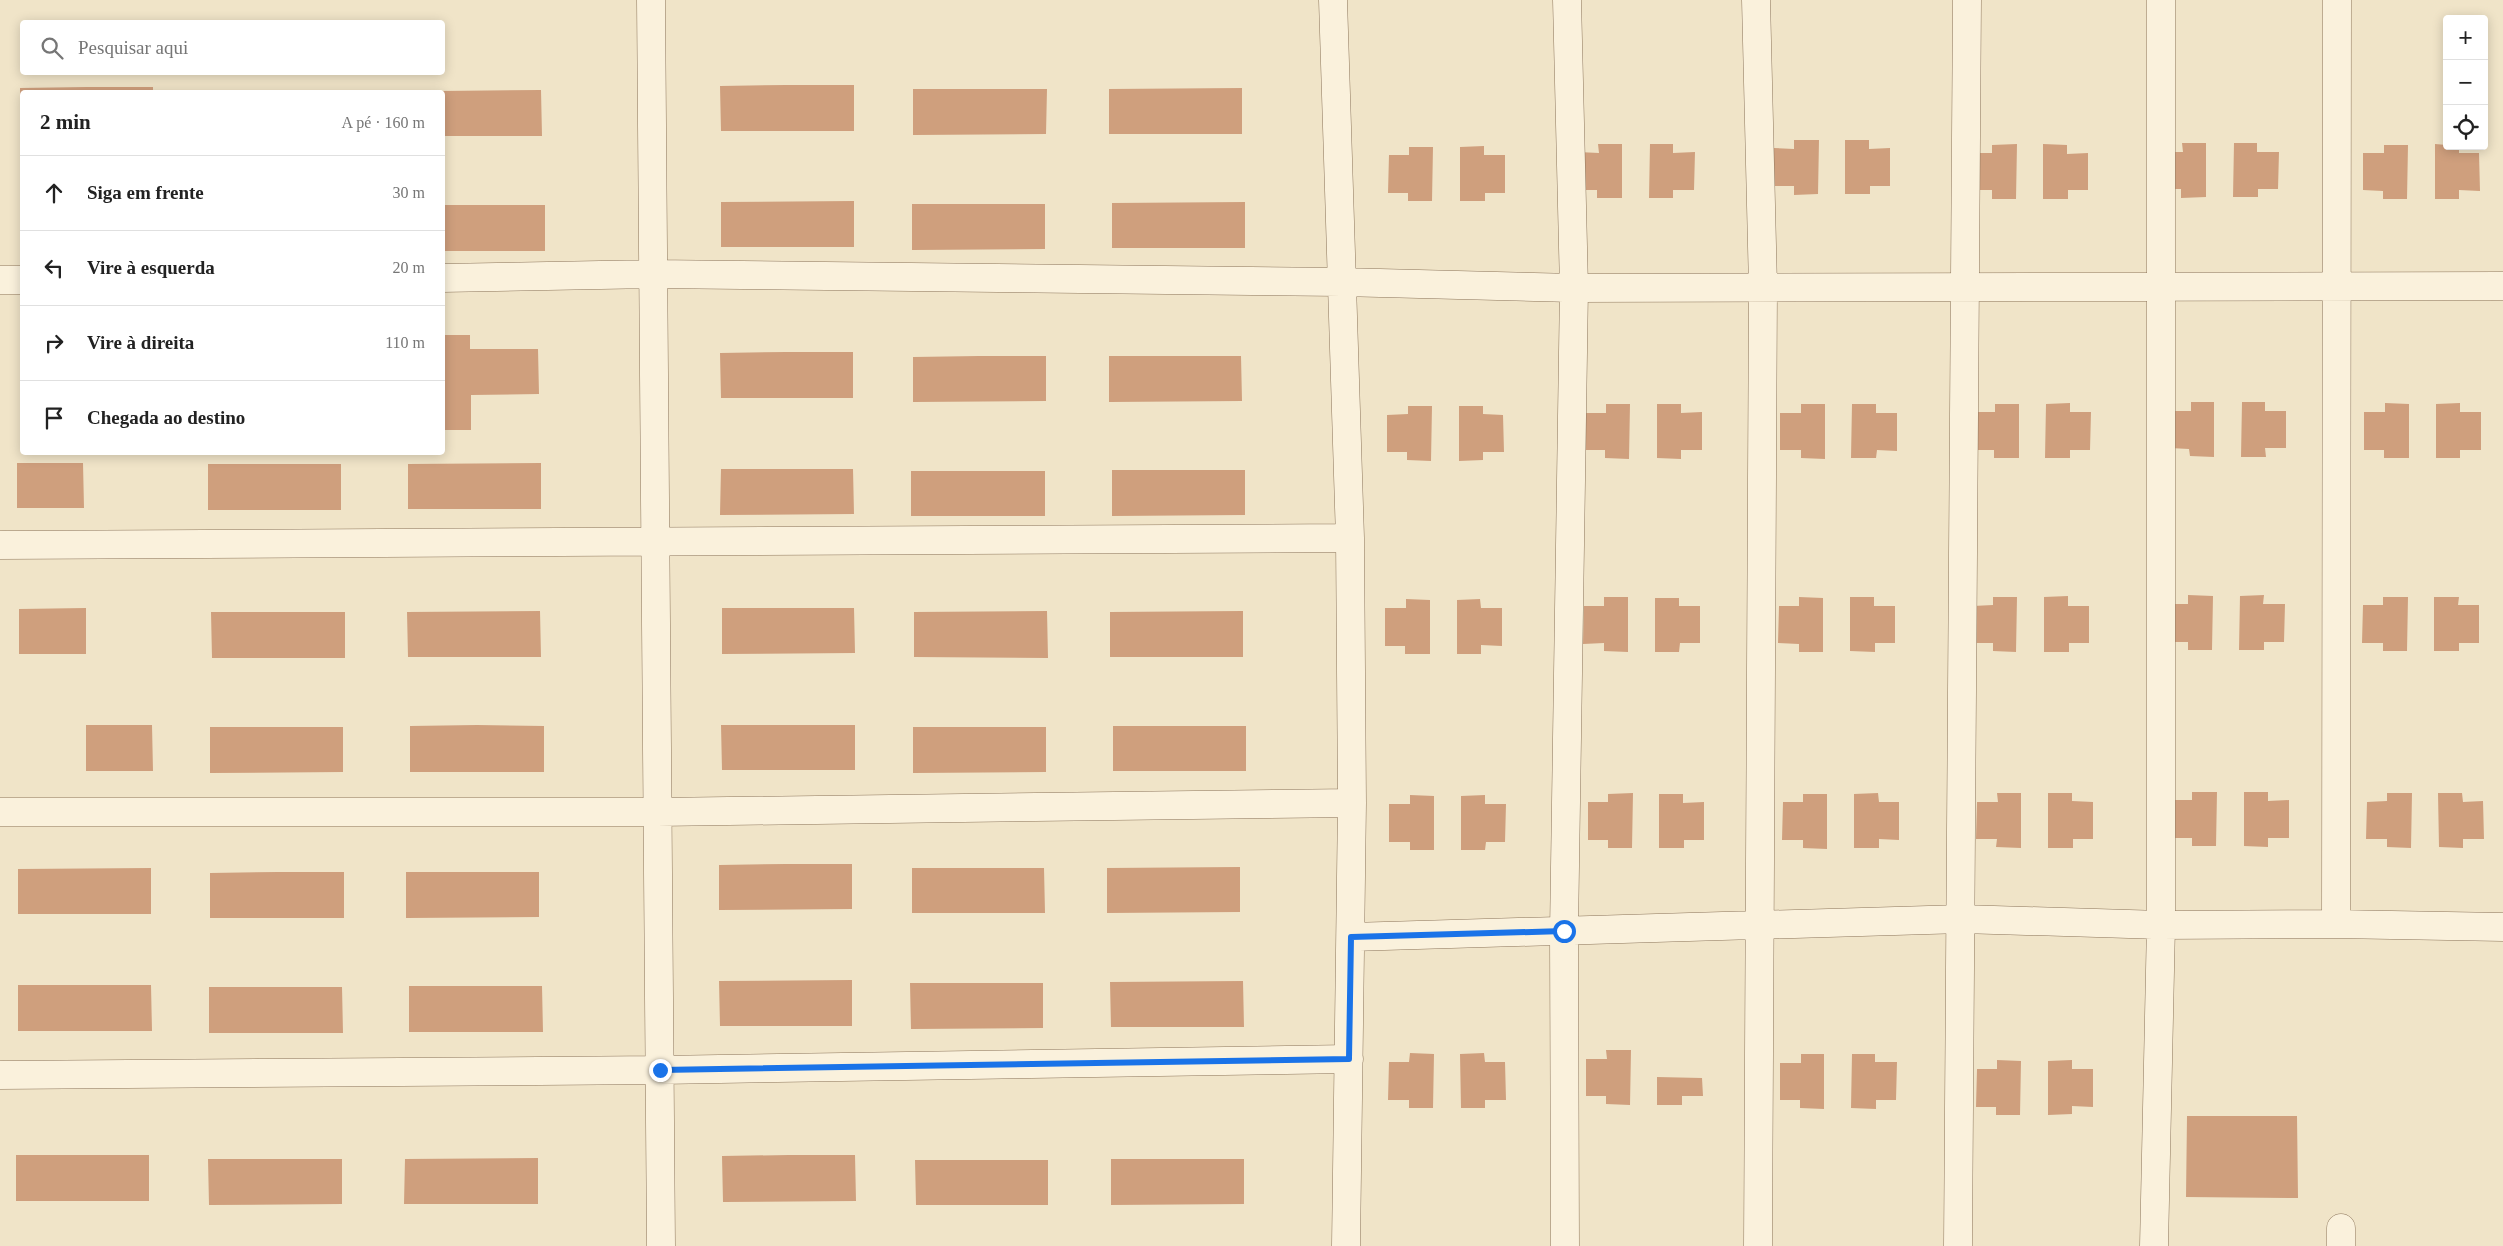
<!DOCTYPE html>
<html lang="pt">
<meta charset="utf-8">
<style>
:root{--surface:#fff;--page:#f6f6f6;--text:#222;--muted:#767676;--line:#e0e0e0}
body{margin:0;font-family:"Times New Roman",serif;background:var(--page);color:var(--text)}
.controls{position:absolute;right:15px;top:15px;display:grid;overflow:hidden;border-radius:5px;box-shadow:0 2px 12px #0003}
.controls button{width:45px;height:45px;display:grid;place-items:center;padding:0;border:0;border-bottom:1px solid var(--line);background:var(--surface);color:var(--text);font:25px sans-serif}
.stop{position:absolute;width:15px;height:15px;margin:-11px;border:4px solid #1a73e8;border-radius:50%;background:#fff}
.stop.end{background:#1a73e8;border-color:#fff;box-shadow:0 1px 5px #0008}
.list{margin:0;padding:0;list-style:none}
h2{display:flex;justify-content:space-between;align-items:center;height:65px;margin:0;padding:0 20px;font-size:21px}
h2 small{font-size:16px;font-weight:400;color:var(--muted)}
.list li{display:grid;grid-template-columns:32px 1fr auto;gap:15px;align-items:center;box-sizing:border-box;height:75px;padding:0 20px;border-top:1px solid var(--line)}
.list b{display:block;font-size:19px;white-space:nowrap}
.list em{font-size:16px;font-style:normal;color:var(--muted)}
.icon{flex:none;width:28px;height:28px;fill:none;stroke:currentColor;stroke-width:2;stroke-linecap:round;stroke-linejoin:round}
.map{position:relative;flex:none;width:2503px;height:1246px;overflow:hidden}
.search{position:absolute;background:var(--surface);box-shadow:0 2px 12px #0003;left:20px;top:20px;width:425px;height:55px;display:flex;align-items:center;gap:12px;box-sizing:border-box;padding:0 18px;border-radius:5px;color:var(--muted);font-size:19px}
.panel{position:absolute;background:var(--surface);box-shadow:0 2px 12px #0003;left:20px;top:90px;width:425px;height:365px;border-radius:5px}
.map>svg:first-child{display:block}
.building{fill:#cf9f7d}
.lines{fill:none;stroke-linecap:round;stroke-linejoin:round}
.minor-casing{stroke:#8d765c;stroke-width:29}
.minor{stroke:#faf1dc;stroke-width:28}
.route{stroke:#1a73e8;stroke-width:6}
</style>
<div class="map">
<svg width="2503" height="1246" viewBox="0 0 2503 1246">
<rect width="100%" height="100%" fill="#f0e4c8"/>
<path class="building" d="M787,85h67v46h-133l-1,-45z
M87,87h66v5h-131v41h-2v-45z
M1242,88v46h-133v-45z
M913,89h134l-1,45 -133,1z
M541,90l1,46h-100v-45z
M1794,140h25l-1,54 -24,1v-9h-20v-38l20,1z
M1845,140h24v9l21,-1v38h-20v8h-25z
M2182,143h24v54l-25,1v-9h-19v-37h21z
M2234,143h23v9h22l-1,37h-20v8h-25z
M1598,144h24v54h-25v-8h-19v-38l21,1z
M1650,144h23v9l22,-1 -1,38h-21v8h-24z
M2017,144l-1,55h-24v-9h-20l-1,-37h21v-8z
M2043,144l24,1v9l21,-1v37h-20v9h-25z
M2435,144l24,2v7h20l1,38 -21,-1v9h-24z
M2384,145h24l-1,54h-24v-8l-20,-1v-37h21z
M1484,146v9h21v38h-20v8h-25v-54z
M1409,147h24l-1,54h-24v-8h-20l1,-38h20z
M854,201v46h-133v-45z
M1245,202v46h-133v-45z
M21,204h1v46h-2z
M912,204h133v45l-133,1z
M442,205h103v46h-103z
M442,335h28v14h68l1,45 -68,1v35h-29z
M787,352h66v46h-132l-1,-45z
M979,356h67v45l-133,1v-45z
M1109,356h132l1,45 -133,1z
M2191,402h23v55l-24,-1 -1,-7 -19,-1v-37h21z
M2242,402h23v9h21v37h-21l1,9h-25z
M2070,403v9h21l-1,38h-20v8h-25l1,-54z
M2385,403l24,1v54h-25v-8h-20v-38h21z
M2460,403v9h21v38h-21v8h-24v-54z
M1606,404h24l-1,55 -24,-1v-8h-20l1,-37h20z
M1657,404h24v9l21,-1v38h-21v9l-24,-1z
M1801,404h24v55l-24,-1v-8h-21v-37h21z
M1852,404h24v9h21v38l-20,-1 -1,8h-25z
M1995,404h24v54h-25v-8h-20v-38h21z
M1408,406h24l-1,55 -24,-1v-8h-20v-37l21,-1z
M1459,406h24v8l20,1 1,37h-21v8l-24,1z
M17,463h66l1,45h-67z
M541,463v46h-133v-45z
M208,464h133v46h-133z
M721,469h132l1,45 -134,1z
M1112,470h133v45l-133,1z
M911,471h134v45h-134z
M2188,595l25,1 -1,54h-24v-8h-20v-38h20z
M2264,595l-1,9h22l-1,38h-20v8h-25l1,-54z
M2068,596v10h21v37h-20v9h-25v-55z
M1604,597h24v55l-24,-1v-8l-21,1 1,-38h20z
M1799,597l24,1v54h-24v-8l-21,-1 1,-37h20z
M1850,597h24v9h21v37h-20v9l-25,-1z
M1993,597h24l-1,55 -23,-1v-8h-21l1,-37 20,-1z
M2383,597h25l-1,54h-24v-8h-21l1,-38h20z
M2434,597h25l-1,8h21v38h-20v8h-25z
M1655,598h24v8h21v37h-20l-1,9h-24z
M1406,599l24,1v54h-25v-8h-20v-38h21z
M1480,599l1,9h21v38l-21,-1v9h-24v-54z
M86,608v46h-67v-45z
M722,608h132l1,45 -133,1z
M540,611l1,46h-133l-1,-45z
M1047,611l1,47 -134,-1v-45z
M1243,611v46h-133v-45z
M211,612h134v46h-133z
M86,725h66l1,46h-67z
M477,725l67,1v46h-134v-46z
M721,725h134v45h-133z
M1113,726h133v45h-133z
M210,727h133v45l-133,1z
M913,727h133v45l-133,1z
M2192,792h25l-1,54h-24v-8h-20l1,-38h19z
M2244,792h24v9l21,-1v38h-21v9l-24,-1z
M1633,793l-1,55h-24v-8h-20v-38h20v-8z
M1878,793l1,9h20v38l-20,-1v9h-25v-54z
M1997,793h24v55l-25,-1 1,-8h-21l1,-37h21z
M2048,793h24v8l21,1v37h-20v9h-25z
M2387,793h25l-1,55 -24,-1v-8h-21l1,-37 20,-1z
M2438,793h24l1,9 20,-1 1,38h-21v9l-24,-1z
M1659,794h24v9l21,-1v38h-20v8h-25z
M1803,794h24v55l-24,-1v-8h-21l1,-38h20z
M1410,795l24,1v54h-24v-8h-21v-38h21z
M1485,795v9h21l-1,38h-19l-1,8h-24v-54z
M786,864h66v45l-133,1v-45z
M1240,867v45l-133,1v-45z
M151,868v46h-133v-45z
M912,868h132l1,45h-133z
M278,872h66v46h-134v-45z
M406,872h133v45l-133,1z
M852,980v46h-132l-1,-45z
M1243,981l1,46h-133l-1,-45z
M910,983h133v45l-132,1z
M18,985h133l1,46h-134z
M409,986h133l1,46h-134z
M209,987h133l1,46h-134z
M1606,1050h25l-1,55 -24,-1v-8h-20v-37h21z
M1410,1053l24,1 -1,54h-24v-8h-21l1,-38h20z
M1484,1053l1,9h20l1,38h-21v8h-24l-1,-54z
M1801,1054h23v55l-24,-1v-8h-20v-37h21z
M1852,1054h23v8h22l-1,38h-20v9l-25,-1z
M1997,1060l24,1 -1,54h-24v-8h-20l1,-38h20z
M2072,1060v9h21v38l-21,-1v8l-24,1v-54z
M1657,1077l45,1 1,18h-21v9h-25z
M2187,1116h110l1,82 -112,-1z
M16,1155h133v46h-133z
M789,1155h66l1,46 -133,1 -1,-46z
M538,1158v46h-134l1,-45z
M208,1159h134v45l-133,1z
M1111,1159h133v45l-133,1z
M915,1160h133v45h-132z"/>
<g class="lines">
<g class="minor-casing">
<path id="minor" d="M651,0l10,1246
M1333,0l17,538 2,265 -6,443
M1756,0l7,287 -5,959
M442,278l211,-4 688,8 233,6 929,-2
M0,280h22
M0,545l1350,-7
M0,812h657l695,-9
M2336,924l1,-924
M1351,937l611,-18 199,6 175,-1 167,3
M0,1075l660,-5 689,-11
M2341,1228v18
M1565,1246l-1,-315 10,-643 -7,-288
M1958,1246l9,-1246
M2154,1246l7,-321v-925"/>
</g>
<use href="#minor" class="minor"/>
</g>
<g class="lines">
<path class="route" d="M660,1070l689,-11 2,-122 213,-6"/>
</g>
</svg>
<div class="controls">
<button>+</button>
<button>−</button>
<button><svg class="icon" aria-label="locate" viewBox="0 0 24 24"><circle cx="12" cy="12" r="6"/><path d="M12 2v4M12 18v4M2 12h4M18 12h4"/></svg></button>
</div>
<div class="stop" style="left:1564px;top:931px"></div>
<div class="stop end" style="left:660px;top:1070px"></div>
<div class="search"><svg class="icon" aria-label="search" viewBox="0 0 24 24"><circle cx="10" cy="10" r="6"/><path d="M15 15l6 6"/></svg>Pesquisar aqui</div>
<section class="panel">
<h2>2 min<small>A pé · 160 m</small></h2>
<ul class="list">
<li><svg class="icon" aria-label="ahead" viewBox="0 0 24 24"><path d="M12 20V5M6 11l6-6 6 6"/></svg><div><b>Siga em frente</b></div><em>30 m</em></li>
<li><svg class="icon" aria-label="left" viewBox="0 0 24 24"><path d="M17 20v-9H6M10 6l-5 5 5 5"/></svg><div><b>Vire à esquerda</b></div><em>20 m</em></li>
<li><svg class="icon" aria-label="right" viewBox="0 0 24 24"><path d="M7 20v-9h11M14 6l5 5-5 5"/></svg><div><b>Vire à direita</b></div><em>110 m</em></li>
<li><svg class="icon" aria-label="arrive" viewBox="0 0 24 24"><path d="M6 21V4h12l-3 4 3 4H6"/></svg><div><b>Chegada ao destino</b></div></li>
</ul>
</section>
</div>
